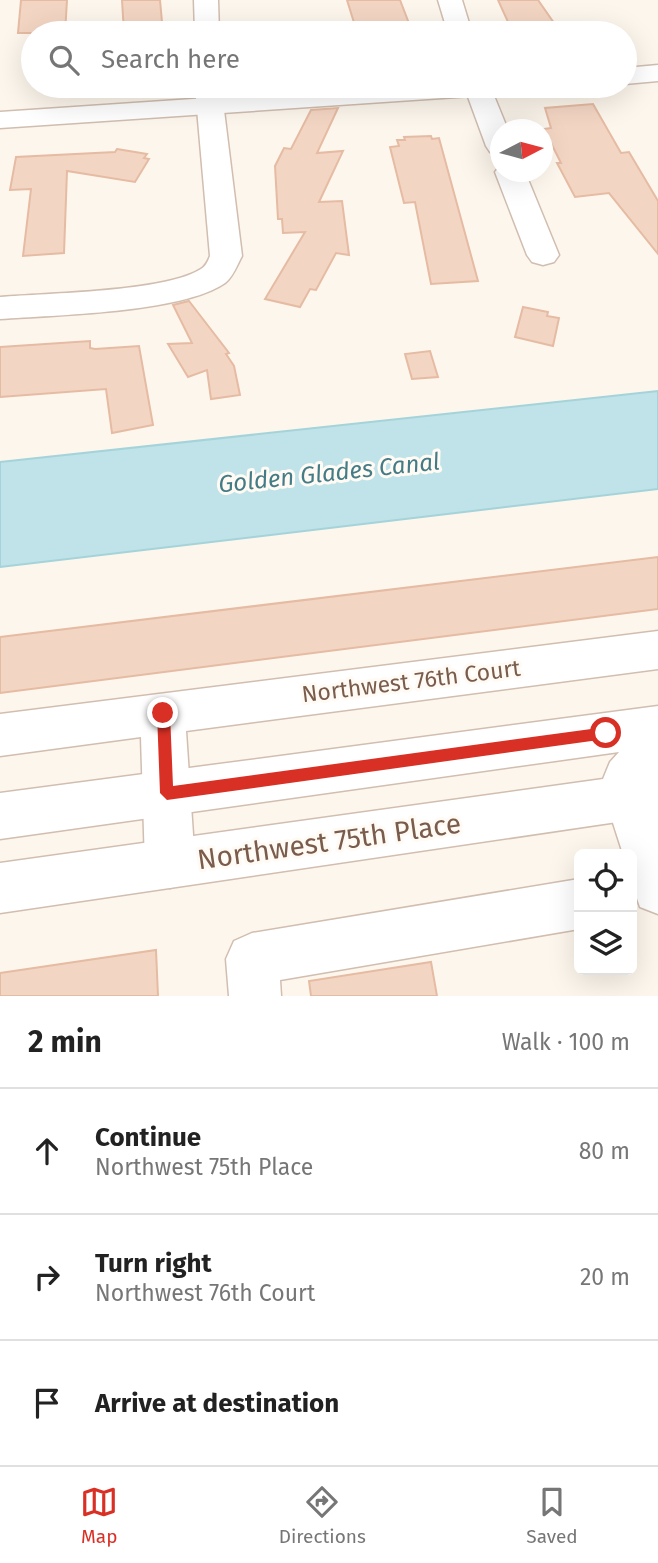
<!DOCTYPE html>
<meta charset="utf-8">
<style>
:root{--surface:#fff;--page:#f6f6f6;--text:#222;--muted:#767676;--line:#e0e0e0;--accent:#d93025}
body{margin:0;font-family:"Fira Sans",sans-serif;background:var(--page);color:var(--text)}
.controls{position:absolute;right:21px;bottom:21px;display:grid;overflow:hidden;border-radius:10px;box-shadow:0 7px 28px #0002}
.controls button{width:63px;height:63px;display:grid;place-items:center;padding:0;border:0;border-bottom:2px solid var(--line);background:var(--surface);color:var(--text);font:35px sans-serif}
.compass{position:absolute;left:490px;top:119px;width:63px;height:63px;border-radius:50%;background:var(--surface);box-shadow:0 7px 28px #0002;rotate:84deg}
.stop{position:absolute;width:21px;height:21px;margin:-16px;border:5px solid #d93025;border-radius:50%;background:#fff}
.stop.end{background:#d93025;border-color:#fff;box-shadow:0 2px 7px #0008}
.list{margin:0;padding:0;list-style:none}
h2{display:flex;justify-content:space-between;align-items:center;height:91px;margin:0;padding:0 28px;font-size:30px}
h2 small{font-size:23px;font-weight:400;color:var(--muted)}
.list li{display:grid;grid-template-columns:46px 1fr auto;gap:21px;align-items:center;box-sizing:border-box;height:126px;padding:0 28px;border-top:2px solid var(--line)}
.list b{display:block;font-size:26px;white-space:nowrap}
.list p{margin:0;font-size:23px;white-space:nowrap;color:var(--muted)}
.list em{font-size:23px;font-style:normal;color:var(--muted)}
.icon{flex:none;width:38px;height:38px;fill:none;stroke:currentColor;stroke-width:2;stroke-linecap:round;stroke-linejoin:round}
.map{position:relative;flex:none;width:658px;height:996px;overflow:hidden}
.search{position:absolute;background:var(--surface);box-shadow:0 7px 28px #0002;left:21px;right:21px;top:21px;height:77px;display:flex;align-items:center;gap:18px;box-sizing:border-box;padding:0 24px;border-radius:38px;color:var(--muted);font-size:26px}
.sheet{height:469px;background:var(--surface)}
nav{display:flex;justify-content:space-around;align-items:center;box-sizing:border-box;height:98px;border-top:2px solid var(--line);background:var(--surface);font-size:19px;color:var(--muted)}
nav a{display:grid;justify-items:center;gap:4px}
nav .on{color:var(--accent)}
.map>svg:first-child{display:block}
.water{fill:#bfe3e8;stroke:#a5d3da;stroke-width:2}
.building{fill:#f3d5c3;stroke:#e6bba3;stroke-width:2}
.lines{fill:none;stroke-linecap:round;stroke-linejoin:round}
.minor-casing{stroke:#d1beb0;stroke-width:3}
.tertiary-casing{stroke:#d1beb0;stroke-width:3}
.minor{fill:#fff;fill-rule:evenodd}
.tertiary{fill:#fff;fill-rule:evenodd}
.route{fill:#d93025}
.labels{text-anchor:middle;stroke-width:6;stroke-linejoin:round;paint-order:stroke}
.street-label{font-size:23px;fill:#7a5c4d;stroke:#fffaf3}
.water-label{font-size:24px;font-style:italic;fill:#437c86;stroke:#fffaf3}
.near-street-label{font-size:28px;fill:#7a5c4d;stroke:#fffaf3}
</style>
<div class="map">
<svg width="658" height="996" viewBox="0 0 658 996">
<rect width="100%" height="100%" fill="#fdf6ec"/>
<path class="water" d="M658,391v98l-658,78v-105z"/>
<path class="building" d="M21,0h46l-2,33h-47z
M122,0h38l3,33h-39z
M347,0h53l10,26 -54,3z
M498,0h40l23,33h-48z
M593,104l28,49 8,-1 29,49v53l-49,-61 -34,4 -18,-34h4l-17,-34 7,-1 -6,-20z
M338,108l-21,45 26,-2 -24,51 23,-1 7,54 -13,-2 -20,37 -6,-1 -10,18 -35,-8 40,-67 -22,1 -1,-14h-4l-3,-53 9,-18 7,1 20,-39z
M431,136l1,3 7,-1 39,143 -47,3 -16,-82 -11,1 -14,-56 9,-1 -2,-6h8l-1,-3z
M117,149l30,5 -3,4 5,1 -14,23 -68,-11 -3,82 -41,3 8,-67 -21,1 6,-33 99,-5z
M189,301l40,52 -3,1 8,12 6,29 -29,4 -4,-29 -19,7 -20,-33 24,-1 -19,-38z
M523,307l25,5 -1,4 12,2 -6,28 -38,-9z
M90,341v7l5,1 44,-3 14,79 -41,8 -6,-44 -106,8v-50z
M430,351l8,26 -26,2 -7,-25z
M658,557v52l-658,84v-56z
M156,950l2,46h-158v-23z
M431,962l6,34h-126l-2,-15z"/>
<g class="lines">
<g class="minor-casing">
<path id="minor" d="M194,0h24l1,33h-24z
M438,0h24l10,33h-24z
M195,86h26l21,170c-5,9 -9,21 -17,27 -43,30 -171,32 -225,36v-22c47,-4 165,-5 201,-28 5,-3 7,-8 9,-13z
M464,86h26l18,44h-8v24l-10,-2 -4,-6z
M500,166v6h25l34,83 -5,7 -11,3 -11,-3 -5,-7 -32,-83z
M658,631v38l-472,62 9,133 -8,17 -17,7 -17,-7 -8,-17 -4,-127 -141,19v-42z
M629,776l17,6 12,32v100l-18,-7 -8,-23v-30h-9l-18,-56 7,-16z
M579,879v50l-299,51 1,16h-52l-3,-37 8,-18 18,-8z"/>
</g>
<g class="tertiary-casing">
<path id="tertiary" d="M658,65v16l-33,3v-16z
M387,86h128l-4,6 -9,2 -502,34v-16z
M658,706v110l-658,97v-50l603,-84 7,-17 9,-10 -619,87v-46z"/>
</g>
<use href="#minor" class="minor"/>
<use href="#tertiary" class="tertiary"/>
</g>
<path class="route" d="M163,707l7,6 3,73 433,-59 7,6 -7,6 -439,61 -7,-7 -3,-80z"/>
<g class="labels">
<g class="street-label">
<text transform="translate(411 681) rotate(-7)" y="8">Northwest 76th Court</text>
</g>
<g class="water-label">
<text transform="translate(329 473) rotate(-6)" y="8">Golden Glades Canal</text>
</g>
<g class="near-street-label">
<text transform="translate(329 841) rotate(-8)" y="10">Northwest 75th Place</text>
</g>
</g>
</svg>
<div class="controls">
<button><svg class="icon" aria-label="locate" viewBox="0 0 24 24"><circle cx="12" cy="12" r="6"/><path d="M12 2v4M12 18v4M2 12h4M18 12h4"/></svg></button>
<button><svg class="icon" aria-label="layers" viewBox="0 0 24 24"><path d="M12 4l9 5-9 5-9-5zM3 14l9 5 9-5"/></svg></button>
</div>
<svg class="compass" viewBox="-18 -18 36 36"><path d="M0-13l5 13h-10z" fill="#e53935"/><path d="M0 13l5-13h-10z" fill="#767676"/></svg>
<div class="stop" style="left:606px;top:733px"></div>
<div class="stop end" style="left:163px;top:713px"></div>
<div class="search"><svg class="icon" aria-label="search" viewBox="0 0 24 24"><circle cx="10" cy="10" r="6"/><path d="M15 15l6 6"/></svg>Search here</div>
</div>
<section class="sheet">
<h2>2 min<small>Walk · 100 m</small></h2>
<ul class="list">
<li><svg class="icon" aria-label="ahead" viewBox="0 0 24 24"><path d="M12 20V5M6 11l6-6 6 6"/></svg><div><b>Continue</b><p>Northwest 75th Place</p></div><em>80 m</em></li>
<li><svg class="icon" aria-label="right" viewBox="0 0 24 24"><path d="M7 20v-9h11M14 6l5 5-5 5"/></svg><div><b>Turn right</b><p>Northwest 76th Court</p></div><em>20 m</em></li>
<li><svg class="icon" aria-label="arrive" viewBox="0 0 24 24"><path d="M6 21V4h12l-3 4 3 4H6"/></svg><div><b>Arrive at destination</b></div></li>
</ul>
</section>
<nav>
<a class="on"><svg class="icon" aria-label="map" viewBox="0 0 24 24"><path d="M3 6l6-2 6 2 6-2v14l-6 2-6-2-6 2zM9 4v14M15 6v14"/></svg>Map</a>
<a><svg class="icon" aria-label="directions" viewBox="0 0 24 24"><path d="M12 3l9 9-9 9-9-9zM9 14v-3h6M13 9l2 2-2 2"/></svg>Directions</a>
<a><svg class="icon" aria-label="saved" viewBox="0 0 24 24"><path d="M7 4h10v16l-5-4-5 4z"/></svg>Saved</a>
</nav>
